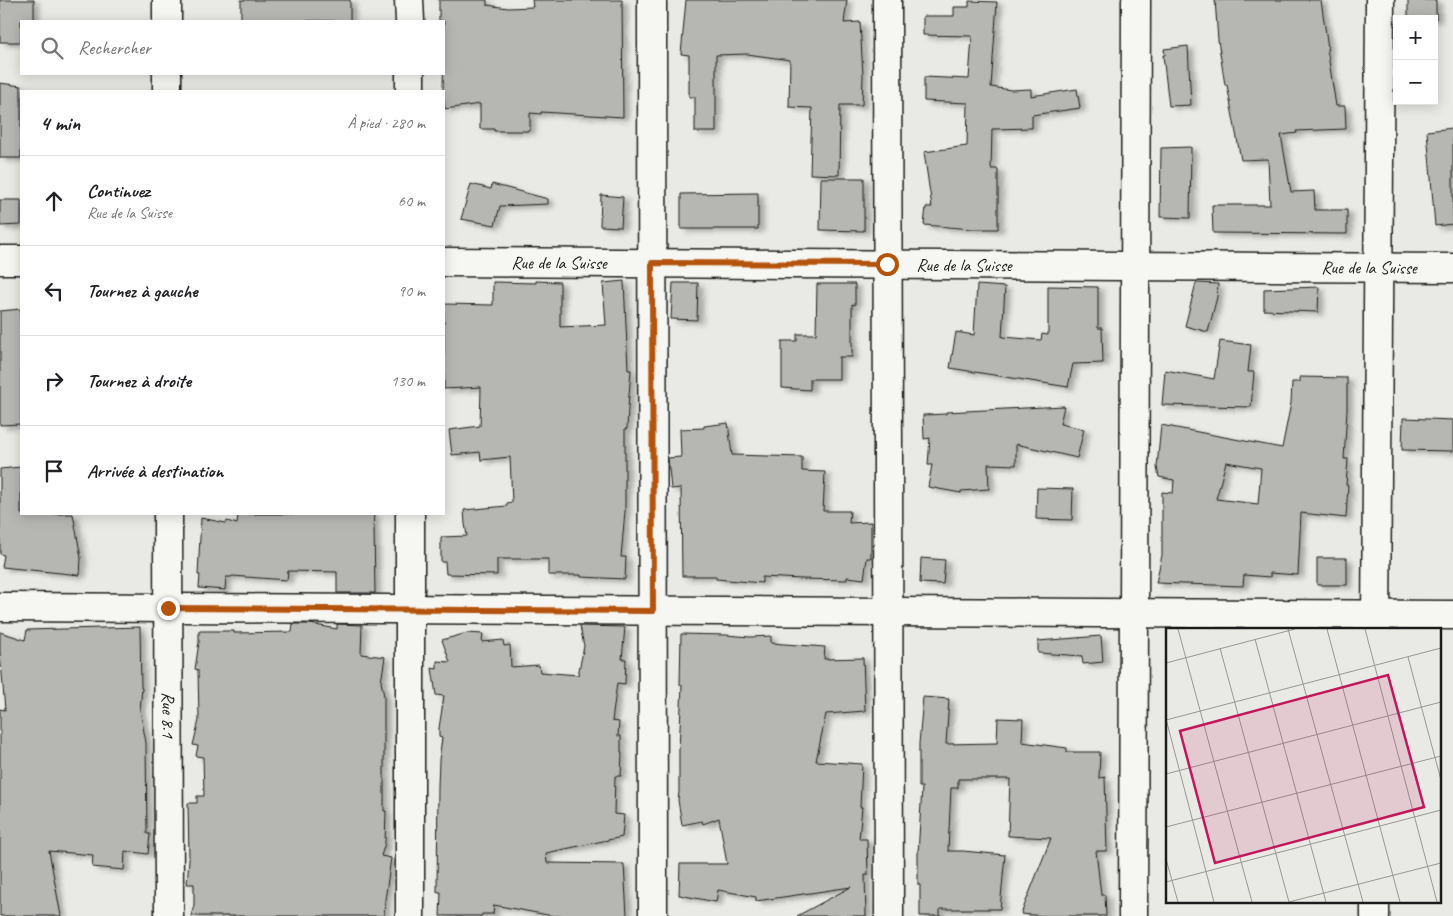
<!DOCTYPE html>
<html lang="fr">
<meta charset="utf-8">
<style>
:root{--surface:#fff;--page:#f2f2f2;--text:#202124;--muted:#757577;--line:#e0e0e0}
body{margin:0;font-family:Caveat,sans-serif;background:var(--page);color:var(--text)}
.controls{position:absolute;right:15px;top:15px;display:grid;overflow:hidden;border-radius:0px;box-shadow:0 2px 12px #0003}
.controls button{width:45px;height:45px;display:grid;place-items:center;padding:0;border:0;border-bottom:1px solid var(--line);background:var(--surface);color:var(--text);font:25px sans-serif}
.stop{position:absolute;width:15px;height:15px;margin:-11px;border:4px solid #b45309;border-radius:50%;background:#fff}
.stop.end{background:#b45309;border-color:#fff;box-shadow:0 1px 5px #0008}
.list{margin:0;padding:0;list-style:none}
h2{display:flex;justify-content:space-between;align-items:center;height:65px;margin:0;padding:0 20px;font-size:21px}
h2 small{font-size:16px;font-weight:400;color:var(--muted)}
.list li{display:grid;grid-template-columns:32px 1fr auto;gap:15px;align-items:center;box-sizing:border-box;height:90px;padding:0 20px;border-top:1px solid var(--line)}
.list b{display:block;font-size:19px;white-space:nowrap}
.list p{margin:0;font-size:16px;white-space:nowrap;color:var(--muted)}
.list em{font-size:16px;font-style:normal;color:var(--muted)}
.icon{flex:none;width:28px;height:28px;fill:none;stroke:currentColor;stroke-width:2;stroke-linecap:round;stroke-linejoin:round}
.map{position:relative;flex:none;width:1453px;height:916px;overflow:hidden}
.search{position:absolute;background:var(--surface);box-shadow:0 2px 12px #0003;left:20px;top:20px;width:425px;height:55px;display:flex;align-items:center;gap:12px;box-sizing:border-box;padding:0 18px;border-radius:0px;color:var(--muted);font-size:19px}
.panel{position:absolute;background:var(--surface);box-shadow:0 2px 12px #0003;left:20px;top:90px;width:425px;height:425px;border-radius:0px}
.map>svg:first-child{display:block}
.building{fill:#b6b6b3;stroke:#1c1c1c;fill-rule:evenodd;filter:url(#shadow)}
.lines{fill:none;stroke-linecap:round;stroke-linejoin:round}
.minor-casing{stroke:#1c1c1c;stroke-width:31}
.minor{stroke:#f6f6f2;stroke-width:28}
.route{stroke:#b45309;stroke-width:6}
.labels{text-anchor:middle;stroke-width:4;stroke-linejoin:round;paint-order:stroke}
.street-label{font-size:18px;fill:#1c1c1c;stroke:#f6f6f2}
.inset-road{fill:none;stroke:#979795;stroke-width:1}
.view{fill:#c2185b;fill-opacity:0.15;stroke:#c2185b;stroke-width:2.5}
.inset-edge{fill:none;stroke:#1c1c1c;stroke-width:2.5}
</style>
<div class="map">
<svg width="1453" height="916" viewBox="0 0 1453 916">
<defs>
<filter id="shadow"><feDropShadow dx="5.5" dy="3" stdDeviation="2.5" flood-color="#0004"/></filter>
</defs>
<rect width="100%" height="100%" fill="#e9e9e5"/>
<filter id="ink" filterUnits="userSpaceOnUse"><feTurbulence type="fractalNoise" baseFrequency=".02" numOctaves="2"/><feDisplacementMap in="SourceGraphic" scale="10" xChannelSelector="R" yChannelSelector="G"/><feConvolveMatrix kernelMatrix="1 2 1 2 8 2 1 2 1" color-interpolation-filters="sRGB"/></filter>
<g filter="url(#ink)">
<path class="building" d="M0,0h34v21h-13v21h-21z
M241,0h109v21l-109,-1z
M439,0h48v5l21,3 25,-1 -1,-7h90l1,117 -82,-5v2l-11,-1v18h-36v-2h-14v-25l-35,5 -2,-18 1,-70h-5z
M686,0h161l-3,23 16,-1 3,54 -1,29h-22l-1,70 -29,-1 2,-66 -23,-1 1,-47 -43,-6 -31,1v77h-21v-35h-6v-42l-8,-1z
M1215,0h106l7,48h-1l9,58h9l1,23 -50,2 1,2 -16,2 10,57 23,-1 1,19h32v24l-134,-1 -1,-28h58l-2,-46 -27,1 -14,-75h-2l-7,-45z
M1408,0h28v19h-28z
M969,1l28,1 -6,85 20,3 20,-1v7l46,-7 3,19 -48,7v13l-40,1 -1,40h7v60h-26l-48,-4 2,-18h6l-8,-55 43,-6 1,-43 -44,-2v-24l45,2 3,-43 -49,-1v-19h31v-9h15z
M1188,46l3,59 -22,1 -6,-51h2l-1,-6z
M0,83l21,3v72h-21z
M1453,128v96l-18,2 -8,-95z
M1191,147l-1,71 -30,-1 1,-69z
M821,178h43v53l-44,-1z
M471,184l20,5 1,-5 56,15v5l-48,2 -5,19 -34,-6z
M758,193v36h-77v-35z
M601,195l22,2 -2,30 -21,-1z
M0,200h21v25l-21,1z
M536,281l24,1v45l46,-2 -3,-42 21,-2 4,89h3l-3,38 -1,21h-2v82l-4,46h5l-1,22 -44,-2v-2h-33v-16h-51v16l-51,-1 -1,-12h-4v-25l26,-1 -2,-12 -1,-14 43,-4v-3l5,-1 -2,-45 -29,3 -1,-8 -28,3 -3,-25 31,-4 1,-39 -37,2v-85l49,1v-23l43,1z
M673,283h25l-1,37 -26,-1z
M1196,283l22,1 -1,13 -9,35 -23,-6z
M817,284h38v21l-3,-1v53h-13v22h-29v11l-28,-2v-47h15v-7h19z
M977,285l28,2 -3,50 39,3 1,-6 6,1v-49l50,1v41h4l1,35 -30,1 -5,23 -118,-19 6,-36 18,3z
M1319,287l-1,25 -54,-2v-21z
M21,309v115l-21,1v-114z
M1220,341l31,4 -3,27h6l-3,35 -89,-2 3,-35 49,9z
M1300,377l47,1v32l-3,49h4l-2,26h2l-1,16 -1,17 -45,-5 -3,62 -28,-2v4l-26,-2 -1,11 -87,-3 6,-28v-63l11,1 1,-13 -15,-3 -2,-10 4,-42 121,23 9,-45 1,-21h8zM1226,462l35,6 -3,36 -42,-5z
M1064,406l-4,18 24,5 -7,29 -61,-14v21l-28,-1 1,25 -28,2v2l-33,-6 4,-22h-4l2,-27 -6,1 -1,-24 23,-1v-2z
M1403,418l50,2v31l-51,-1z
M728,423l4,32 70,2v14l23,1 -2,39h27l-1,12 22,-1v36h-4l-3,21 -17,-2v3l-45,-1 -40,-2v6l-46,-4v-3h-34l-1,-88 -10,1 -3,-31 13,-1 -1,-28 24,-1v-2z
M21,467v47h52l8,44 -1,17 -78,-8 2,-12 -4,-1v-85z
M1037,488l36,1 -1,31 -36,-1z
M238,514h136l-1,13 1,-1 1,67h-38v-21l-49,-1 -1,9 -55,-4 -1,1h-5l-1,13 -26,-2 1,-13h-2l3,-57 25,5 1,-2 10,3z
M921,558l24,2 -2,24 -23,-1z
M1317,558h30v27h-30z
M293,624h17l27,5v-5l25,1 -1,29 24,3 -4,25 3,14v115h2l-1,32 -4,13 10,2 -6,42 -1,16h-193l3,-11v-21h-7l2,-25 -1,-56h9v-7h7l-1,-39 -7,-1 2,-10 -5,-1 6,-25 -1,-50 -3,-1 4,-27v-11h35v2l58,-1z
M580,626l45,1 -3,32h4l-1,25 -8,-1 -5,38 7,1 -1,14h3v16h1l-1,24h-6l-1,38 10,1 -2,22 -76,16 1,10 77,1 3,52h-74l-59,-11 -1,9h-11l-1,2h-41l1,-24h-4l1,-106 1,-26 3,-22 -3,-1v-9l5,-32 -8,-1 -4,-27 5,1v-8l13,1 -8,-22 25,-7 16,1 -1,8 21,-2 1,6 6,-1 1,22 28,-2 1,7 38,3 6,-29z
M140,627l1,61h1l-2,22 6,33 1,91h3l-2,20 -23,-3 -1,19 -32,-3 1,-12 -44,-4 12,65h-61v-207l5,1 -5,-59v-19l25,8 2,-10z
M681,634l45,1 24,2 21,-1v7l54,4 -1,12 39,-1 2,53 -39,3 -10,47 46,3 -2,43h2l-3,32h8l1,36h-3l1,41h-69l54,-29 -95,14v-4l-38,-7 -2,12 -37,-7 1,-31h47l-8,-46 -16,6 -1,-3 -20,4 -4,-25 1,-8v-42l3,-65h-2z
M1101,636l2,26 -20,2 -1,-8 -44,-3v-12z
M923,697l26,2 -3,45 51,-1 1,-25 25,1 -1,23 45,6v4h33l-1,26 6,-1 2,74h-11l5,44h4l1,21h-60l-25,-2 30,-76 -43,-2 2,-57h-52v9h-7l-3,63h15l42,4 -5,54h-60v7h-20v-31h-2v-31l4,-67h-3v-43z"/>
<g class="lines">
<g class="minor-casing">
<g id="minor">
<path d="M167,0v21"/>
<path d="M409,0l1,21"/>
<path d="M652,0l1,916"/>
<path d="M887,0l2,916"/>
<path d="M167,74v17"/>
<path d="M410,74v17"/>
<path d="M0,260h21"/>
<path id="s1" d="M444,262l1009,6"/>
<path id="s2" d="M168,514l1,402"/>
<path d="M410,514v402"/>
<path d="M0,607l1453,8"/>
<path d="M1376,630l4,-630"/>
<path d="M1133,916l3,-916"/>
<path d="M1375,916v-14"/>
</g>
</g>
<use href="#minor" class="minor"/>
</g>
</g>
<g class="lines" filter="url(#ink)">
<path class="route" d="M168,608l485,3 -1,-348 235,1"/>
</g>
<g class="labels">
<g class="street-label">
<text dy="6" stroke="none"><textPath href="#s1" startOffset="115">Rue de la Suisse</textPath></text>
<text dy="6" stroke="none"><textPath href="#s1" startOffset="520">Rue de la Suisse</textPath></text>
<text dy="6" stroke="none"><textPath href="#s1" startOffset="925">Rue de la Suisse</textPath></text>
<text dy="6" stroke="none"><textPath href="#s2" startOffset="201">Rue 8.1</textPath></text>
</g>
</g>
<g transform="translate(1166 628)">
<rect width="275" height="275" fill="#e9e9e5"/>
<path class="inset-road" d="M12,1l74,273M122,1l75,273M161,1l73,273M199,1l72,273M89,11l71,263M54,20l69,254M242,29l33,123M0,35l129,-34M0,91l48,183M0,92l275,-72M0,146l275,-72M0,199l275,-71M0,231l12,43M0,254l275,-72M123,274l152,-39"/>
<path class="view" d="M222,47l36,132 -209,56 -35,-132z"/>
<rect width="275" height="275" class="inset-edge"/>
</g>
</svg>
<div class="controls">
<button>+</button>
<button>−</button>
</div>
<div class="stop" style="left:887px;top:264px"></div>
<div class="stop end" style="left:168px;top:608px"></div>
<div class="search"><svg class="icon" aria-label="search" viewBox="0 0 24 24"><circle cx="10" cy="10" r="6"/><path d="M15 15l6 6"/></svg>Rechercher</div>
<section class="panel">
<h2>4 min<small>À pied · 280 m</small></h2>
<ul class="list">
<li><svg class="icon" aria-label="ahead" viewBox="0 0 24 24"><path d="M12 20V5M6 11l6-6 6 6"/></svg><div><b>Continuez</b><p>Rue de la Suisse</p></div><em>60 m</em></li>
<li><svg class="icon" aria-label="left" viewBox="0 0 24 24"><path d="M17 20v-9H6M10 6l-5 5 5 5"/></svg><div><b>Tournez à gauche</b></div><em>90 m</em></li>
<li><svg class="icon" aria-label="right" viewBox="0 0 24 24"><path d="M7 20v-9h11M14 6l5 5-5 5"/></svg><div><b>Tournez à droite</b></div><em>130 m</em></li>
<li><svg class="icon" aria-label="arrive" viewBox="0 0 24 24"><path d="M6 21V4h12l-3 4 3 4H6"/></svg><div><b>Arrivée à destination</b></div></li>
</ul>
</section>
</div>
